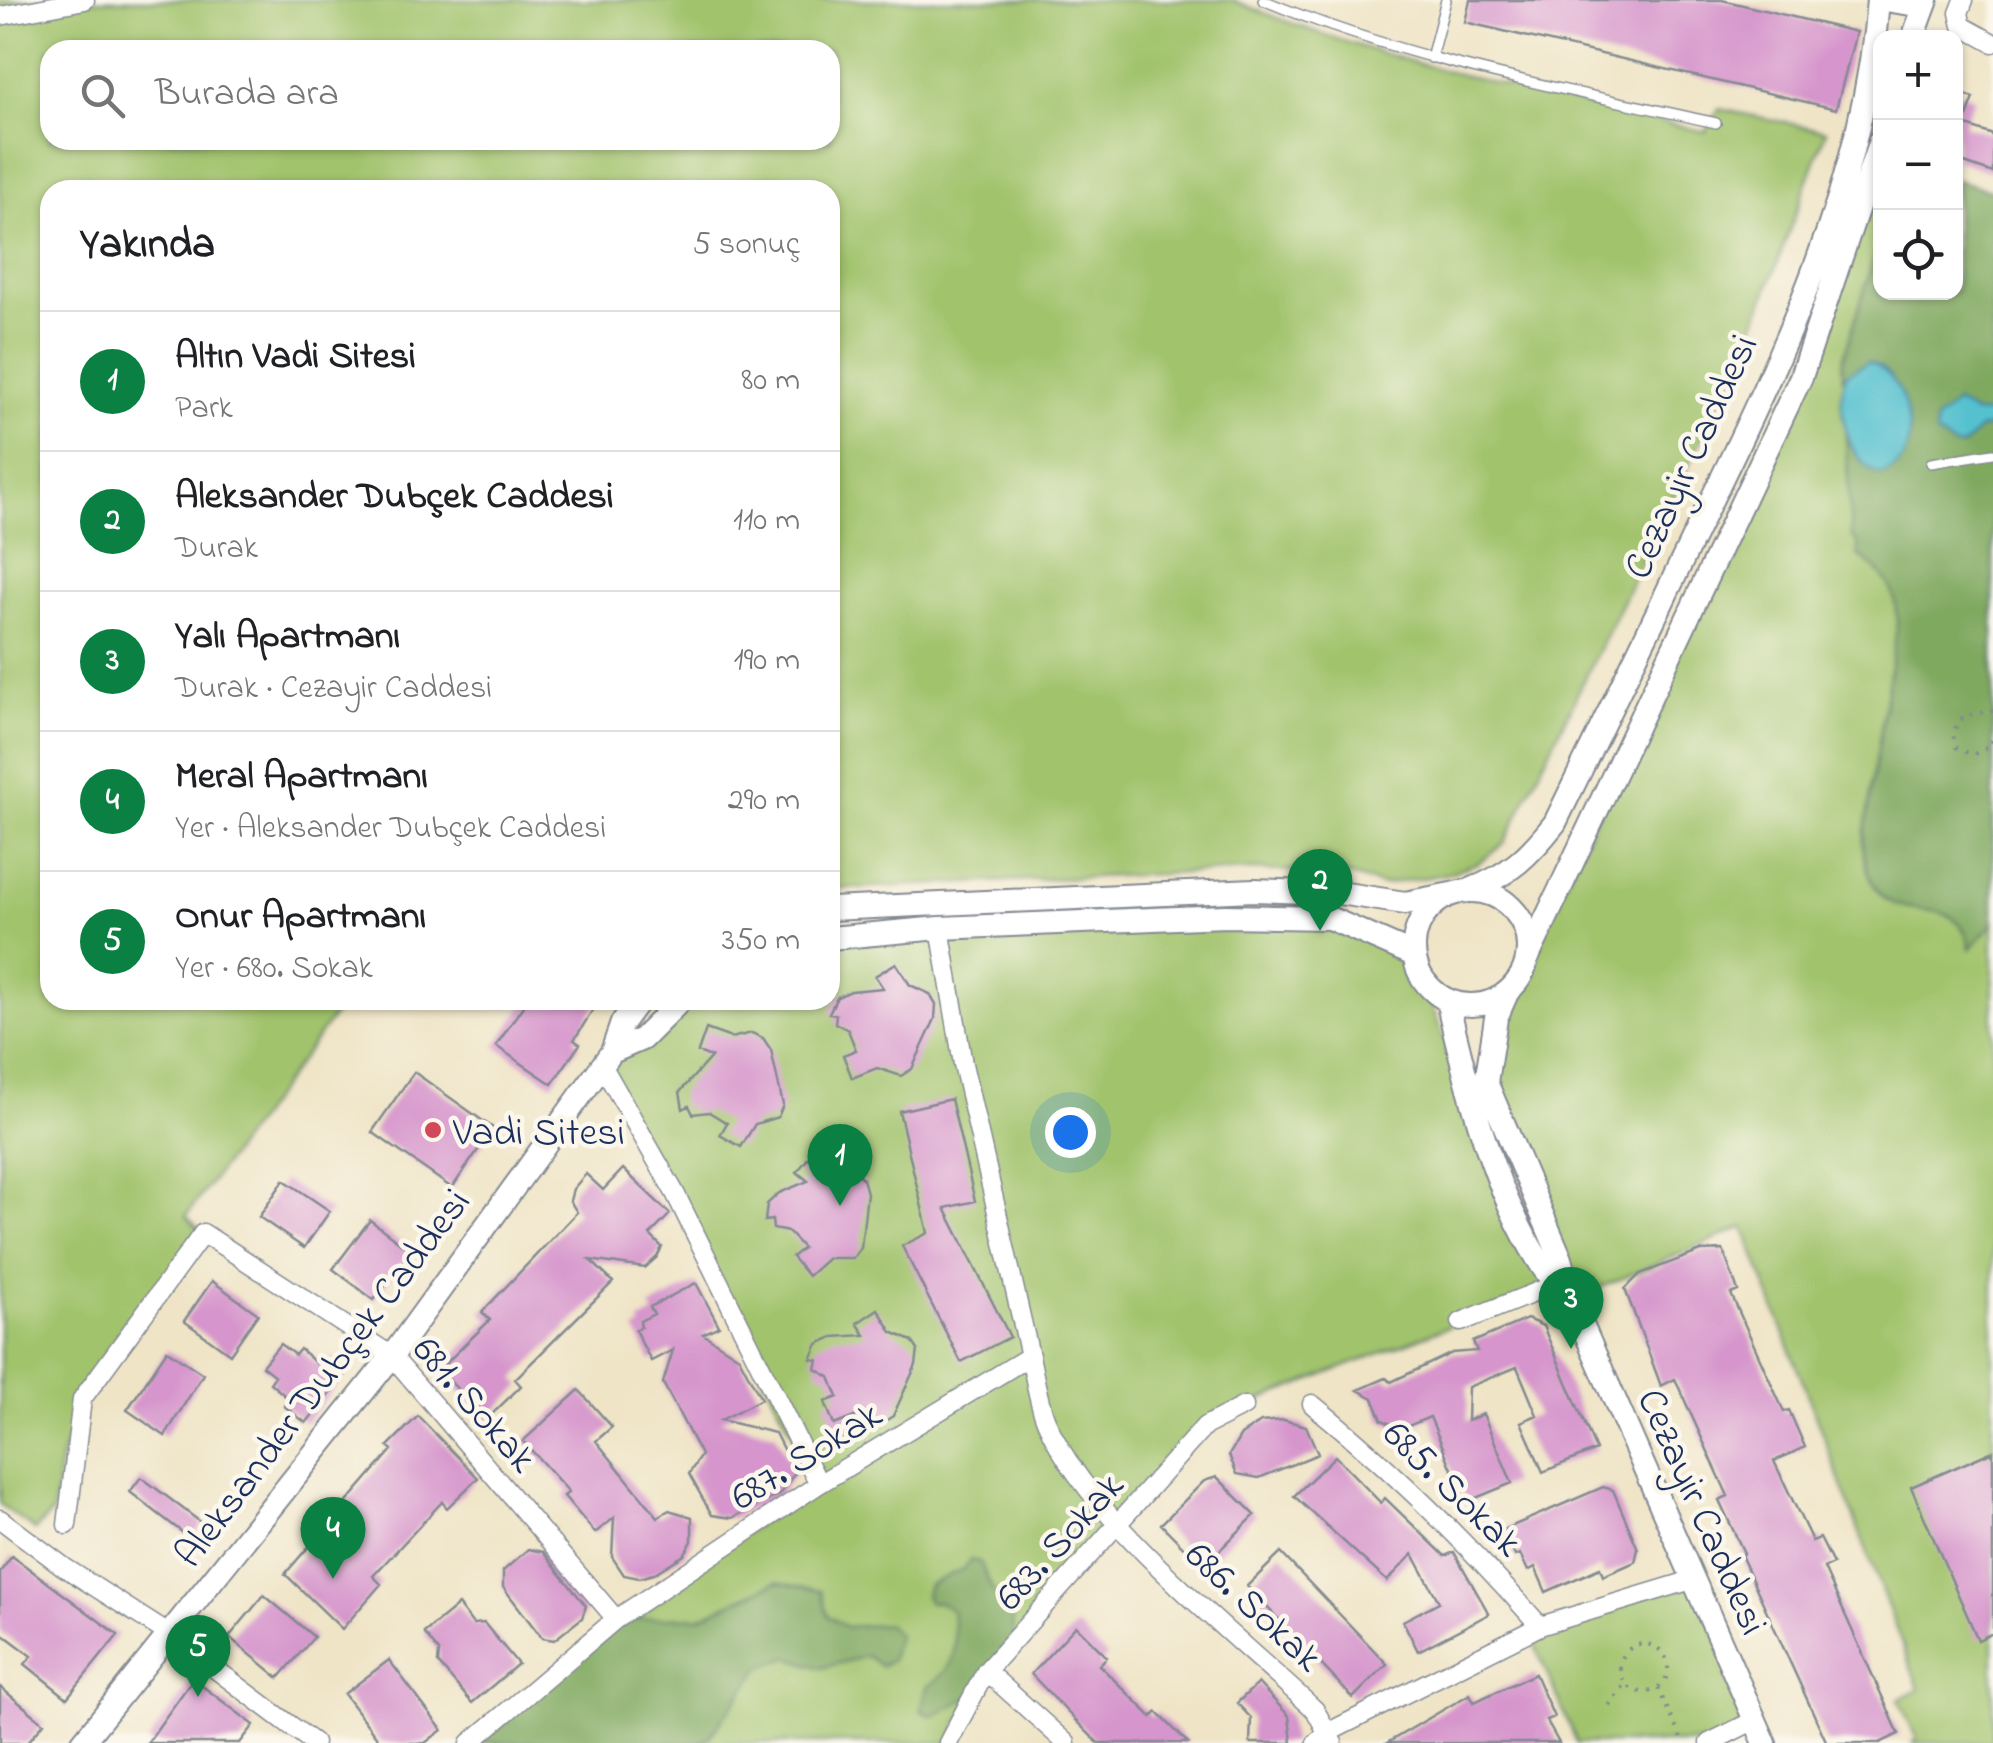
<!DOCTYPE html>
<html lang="tr">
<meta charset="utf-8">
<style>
:root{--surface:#fff;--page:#f6f6f6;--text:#202124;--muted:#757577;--line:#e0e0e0;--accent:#0b8043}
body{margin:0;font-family:"Indie Flower",sans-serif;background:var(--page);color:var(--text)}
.controls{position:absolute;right:30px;top:30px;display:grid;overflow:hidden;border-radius:20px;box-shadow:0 2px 8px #0004}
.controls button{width:90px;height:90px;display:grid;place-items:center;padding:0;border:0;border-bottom:2px solid var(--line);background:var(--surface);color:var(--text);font:50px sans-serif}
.you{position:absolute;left:1070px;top:1132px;width:35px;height:35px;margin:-25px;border:8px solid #fff;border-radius:50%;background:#1a73e8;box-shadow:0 0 0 15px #1a73e833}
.badge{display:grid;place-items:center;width:65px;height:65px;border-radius:50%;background:var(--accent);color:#fff;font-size:32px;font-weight:700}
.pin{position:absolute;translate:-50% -82px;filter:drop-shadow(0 2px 5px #0008)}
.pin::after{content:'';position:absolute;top:52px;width:35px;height:30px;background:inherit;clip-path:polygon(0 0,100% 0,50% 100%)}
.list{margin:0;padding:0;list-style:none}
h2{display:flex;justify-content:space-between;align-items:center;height:130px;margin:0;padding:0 40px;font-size:42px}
h2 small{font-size:32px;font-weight:400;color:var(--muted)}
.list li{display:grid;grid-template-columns:65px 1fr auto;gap:30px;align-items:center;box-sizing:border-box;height:140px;padding:0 40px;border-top:2px solid var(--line)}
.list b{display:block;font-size:38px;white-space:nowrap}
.list p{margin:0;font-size:32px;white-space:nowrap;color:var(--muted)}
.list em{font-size:32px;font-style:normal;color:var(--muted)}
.icon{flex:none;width:55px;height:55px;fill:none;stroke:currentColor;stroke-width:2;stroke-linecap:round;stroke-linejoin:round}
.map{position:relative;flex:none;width:1993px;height:1743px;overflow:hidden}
.search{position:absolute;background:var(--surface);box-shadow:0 2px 8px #0004;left:40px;top:40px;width:800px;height:110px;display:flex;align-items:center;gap:25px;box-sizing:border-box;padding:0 35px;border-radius:30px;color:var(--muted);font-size:38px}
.panel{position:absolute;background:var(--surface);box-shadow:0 2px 8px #0004;left:40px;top:180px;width:800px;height:830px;border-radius:30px}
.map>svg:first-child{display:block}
.green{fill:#a1c36c;stroke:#5e7965;stroke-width:2.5;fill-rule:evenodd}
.forest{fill:#80a960;stroke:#4e6c5f;stroke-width:2.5}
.water{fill:#55c1cf;stroke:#387896;stroke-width:2.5}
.building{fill:#d695cc}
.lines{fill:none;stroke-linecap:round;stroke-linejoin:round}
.service-casing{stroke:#858a92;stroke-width:12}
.minor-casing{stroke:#858a92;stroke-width:21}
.secondary-casing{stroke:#858a92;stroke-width:26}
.path{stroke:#858a92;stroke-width:4;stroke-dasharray:2.5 8;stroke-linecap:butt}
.service{stroke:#fff;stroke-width:9}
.minor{stroke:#fff;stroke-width:18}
.secondary{stroke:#fff;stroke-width:22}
.poi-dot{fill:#d1495b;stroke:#fbf7ec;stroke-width:4}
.labels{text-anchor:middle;stroke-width:9;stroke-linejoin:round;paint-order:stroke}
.street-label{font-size:40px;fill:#1b2f5e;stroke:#fbf7ec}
.poi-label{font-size:40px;fill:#1b2f5e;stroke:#fbf7ec;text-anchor:start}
</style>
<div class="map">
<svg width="1993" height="1743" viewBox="0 0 1993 1743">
<rect width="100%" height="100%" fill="#fbf7ec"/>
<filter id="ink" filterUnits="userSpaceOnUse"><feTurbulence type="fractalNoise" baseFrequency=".01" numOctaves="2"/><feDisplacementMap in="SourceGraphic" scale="20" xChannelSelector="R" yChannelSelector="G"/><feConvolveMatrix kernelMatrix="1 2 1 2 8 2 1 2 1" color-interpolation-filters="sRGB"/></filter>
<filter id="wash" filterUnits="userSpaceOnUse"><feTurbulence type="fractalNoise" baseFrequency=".0048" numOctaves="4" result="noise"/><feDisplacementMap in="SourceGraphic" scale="40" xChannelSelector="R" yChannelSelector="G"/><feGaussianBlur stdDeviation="2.25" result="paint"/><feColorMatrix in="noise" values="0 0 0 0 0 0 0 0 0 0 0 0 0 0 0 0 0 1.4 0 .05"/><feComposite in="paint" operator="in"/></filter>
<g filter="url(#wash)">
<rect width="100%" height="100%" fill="#efe4c6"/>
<path class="green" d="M0,0h1232c153,64 314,95 474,132l13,-23 107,22 -80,217 -242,496 -26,19 -32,11 -65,11 -45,-13 -85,-2 -421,19v-699h-780v810h295l-159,216 17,17 -121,166 -21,58 -8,55 -18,18 -35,-26zM50,50h780v90h-780z
M1880,158v134h76v-112l37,11v1552h-82l6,-3 -18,-41 20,-10 -175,-462 -171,72 -68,-172 -16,-77 18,-57 20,-28 274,-588z
M1329,918l47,18 43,37 56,146 79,166 -309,121 -40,20 -218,245 -39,72h-478l146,-124 203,-135 -217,-419 79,-65h149v-62z
M1692,1580l63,140 -46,23h-132l-48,-112z"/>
<path class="forest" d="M1956,180l37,11v733l-23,25c-15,-77 -98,5 -107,-107l35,-221c-2,-33 -13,-47 -40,-66v-12l-7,-6 -9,-174 38,-124v53h76z
M970,1560l10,2 13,29 18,18 3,32 -41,54 -40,21 -12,-5 6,-24c33,-23 29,-38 25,-76l-13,-9h-10l-3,-7 3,-10 35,-17z
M776,1582l45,9 6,24 19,12 41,-3 11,11 -7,25 -10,6 -14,-10 -46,12 -34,-11 -27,11 -50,68 -11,7h-229l146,-124 84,-2z"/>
<path class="water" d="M1867,362c41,7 63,101 14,112 -34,-9 -47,-70 -35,-100z
M1956,403l18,10 19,1v13l-14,2 -17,18 -9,-1 -17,-11v-15z"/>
<g id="blocks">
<path class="building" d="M1470,0h252l134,32 -20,77 -371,-87z
M1956,92l18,6 -10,27 29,10v38l-37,-13z
M896,963l14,22 20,9 6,10 -1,15 -23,50 -11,7 -24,-8 -25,10 -9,-23 13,-5 -8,-20 -13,-7 1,-9 -7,-1 8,-16 14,-6 32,-3 -8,-12z
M527,1000h72l-25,40 6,4 -28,40 -56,-38z
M706,1029l25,9 21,-5 11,5 8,12 12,55 -5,12 -23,7 -14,23 -21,-12 7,-12 -18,-11 -16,2 -4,-8 -6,3 -3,-17 31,-35 -13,-5z
M414,1072l79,56 -41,60 -80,-56z
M951,1099l24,102 -30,7 65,129 -49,25 -59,-116 26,-13 -29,-122z
M813,1152l20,17 22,2 8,8 4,14 -6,55 -8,10h-25l-20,18 -16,-19 11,-9 -15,-16 -15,-3 -1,-9 -7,1 2,-17 12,-11 29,-12 -11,-9z
M623,1169l47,45 -20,21 12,12 -5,10 -12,11 -55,-8 23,22 -98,97 6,7 -34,33 -48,-49 51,-50 -8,-8 95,-100 -7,-11 3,-12 13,-15 17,16z
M284,1180l46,31 -26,37 -45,-31z
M370,1220l41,31 -37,49 -41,-31z
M1723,1250l15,41 -7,3 53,118 5,-2 16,37 -31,14 38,80 8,-3 13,26 -9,4 75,166 -19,9h-53l-86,-188 3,-2 -25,-53 9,-4 -53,-117 -14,7 -36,-97 15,-15 61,-23z
M212,1281l46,33 -28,40 -46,-33z
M696,1283l23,43 -16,8 36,23 22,42 -40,21 54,13 20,40 -16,22 -47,23 -20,-3 -23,-41 12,-19 -38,-72 10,-33 -22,11 -16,-31 6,-3 -1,-6 14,-7 -4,-7z
M878,1309l14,23 20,9 6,9 -2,15 -23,51 -11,7 -23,-8 -25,10 -9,-23 13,-5 -8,-20 -14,-8 2,-9 -7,-1 7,-15 15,-7 32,-2 -8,-12z
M1527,1319l16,7 53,124 -53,22 -22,-50 16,-7 -20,-48 -49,20 -1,34 16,-7 29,69 -46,19 -36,-85 -29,12 -19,-9 -9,-22 -15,-8 28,-12 5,4 61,-29 25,-2 -4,-9z
M280,1344l15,11 5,-6 16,14 4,-6 8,6 4,-5 16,13 -42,52 -22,-17 5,-7 -19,-16 5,-7 -13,-10z
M167,1350l36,24 -38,62 -38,-26z
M579,1390l33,37 -16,14 62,76 11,-7 23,7v24l-8,14 -31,19 -14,4 -15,-3 -12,-18 2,-39 -19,15 -31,-37 5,-4 -46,-51z
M418,1416l60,62 -31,30 -5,-6 -69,74 8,8 -39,45 -57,-55 107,-124 -4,-4z
M1284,1420l22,6 12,28 -59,24 -22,-4 -8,-19 12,-20 20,-13z
M1993,1451v182l-15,7 -67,-153z
M1335,1456l46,47 4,-5 60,58 9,-4 35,62 -71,37 -15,-30 36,-19 -26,-48 -26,27 -93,-85z
M141,1477l62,47 -12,15 -61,-47z
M1217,1477l38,38 -52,52 -42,-43 43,-43z
M1603,1487l10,3 25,59 -3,13 -32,14 -3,-8 -54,24 -11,-25 -7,4 -8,-17 -5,2 -12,-26z
M528,1549l15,3 43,54 -4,12 -28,22 -12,-2 -39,-51v-16z
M1281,1553l106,111 -34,34 -106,-112z
M12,1556l106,79 -51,63 -42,-34 7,-8 -32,-24v-60z
M264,1595l50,42 -35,41 -50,-41z
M458,1605l15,19 11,-1 34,41 -46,39 -34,-40 1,-11 -15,-19z
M1076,1626l31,31 -8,8 53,52 5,-5 31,31h-90l-23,-23 -44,-46z
M389,1660l53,70 -17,13h-44l-37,-49z
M1535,1674l19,43 -8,3 13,23h-172l83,-49 4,8z
M193,1679l61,46 -14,18h-93z
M1258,1683l31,33 3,27h-42l1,-25 -14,-15z
M0,1687l44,36 -17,20h-27z"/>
</g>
</g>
<g filter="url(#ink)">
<use href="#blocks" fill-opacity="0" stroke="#858a92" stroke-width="2.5"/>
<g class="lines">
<g class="service-casing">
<path id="service" d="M1263,0c145,61 301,89 453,123
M1431,58l15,-58
M1931,463l62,-10"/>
</g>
<g class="minor-casing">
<path id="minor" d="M1964,0l-5,13 3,13 31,17
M0,16l85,-16
M940,928l23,136 67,292
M602,1065l73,128 144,291
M1461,1322l93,-37
M1312,1404c84,68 157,141 228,222
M0,1519l64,48 106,68 144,108
M67,1525l15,-126 121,-166 189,123 224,263
M986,1671l80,72
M470,1743l146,-124 203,-135 211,-128c5,21 8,47 17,67 44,100 187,211 268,287l18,33
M948,1743l38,-72 219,-245 39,-20
M1316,1743l11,-10 213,-107 152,-46
M1709,1743l46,-23"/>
</g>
<g class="secondary-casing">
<path id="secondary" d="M1885,0l26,4 13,-4
M1913,38l14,-38
M1470,890c39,-15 59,-34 85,-67 50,-103 100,-205 149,-308 79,-162 161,-333 174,-515
M1414 948a57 57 0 1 1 114 0a57 57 0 1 1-114 0Z
M830,909l424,-19 85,3 66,10 46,-9
M830,938l110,-10 285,-12 104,2 85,37
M1527,959l274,-582 79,-236
M1507,993l-11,25 -10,64 75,177 14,50 190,434
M1447,1000c24,102 54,228 126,306
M612,1052l30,-13 39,-39
M82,1743l310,-387 220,-304 10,-29 17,-23"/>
</g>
<path class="path" d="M1993,711l-26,4c-12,9 -16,17 -11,32l16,8 17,-8 4,-8
M1620 1668a24 24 0 1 1 48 0a24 24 0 1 1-48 0Z
M1658,1688l25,55
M1609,1705l17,-22"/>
<use href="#service" class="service"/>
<use href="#minor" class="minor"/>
<use href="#secondary" class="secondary"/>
</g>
</g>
<circle class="poi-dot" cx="433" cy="1130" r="10"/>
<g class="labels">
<g class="street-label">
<text transform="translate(1689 456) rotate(-65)" y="14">Cezayir Caddesi</text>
<text transform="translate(321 1377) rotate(-53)" y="14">Aleksander Dubçek Caddesi</text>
<text transform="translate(476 1403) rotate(49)" y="14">681. Sokak</text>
<text transform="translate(805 1454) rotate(-32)" y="14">687. Sokak</text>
<text transform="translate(1454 1487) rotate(44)" y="14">685. Sokak</text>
<text transform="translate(1704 1511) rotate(66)" y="14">Cezayir Caddesi</text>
<text transform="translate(1058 1540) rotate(-48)" y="14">683. Sokak</text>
<text transform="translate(1255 1605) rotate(43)" y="14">686. Sokak</text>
</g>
<g class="poi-label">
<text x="453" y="1144">Vadi Sitesi</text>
</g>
</g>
</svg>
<div class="controls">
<button>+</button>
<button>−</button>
<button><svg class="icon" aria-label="locate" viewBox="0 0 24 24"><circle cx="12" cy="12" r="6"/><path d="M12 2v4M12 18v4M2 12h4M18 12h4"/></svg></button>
</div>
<div class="you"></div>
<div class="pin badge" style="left:840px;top:1206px">1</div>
<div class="pin badge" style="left:1320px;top:931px">2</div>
<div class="pin badge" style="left:1571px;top:1349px">3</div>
<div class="pin badge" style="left:333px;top:1579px">4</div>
<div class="pin badge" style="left:198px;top:1697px">5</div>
<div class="search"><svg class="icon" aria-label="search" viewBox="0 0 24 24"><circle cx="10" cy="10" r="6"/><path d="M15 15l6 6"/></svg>Burada ara</div>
<section class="panel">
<h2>Yakında<small>5 sonuç</small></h2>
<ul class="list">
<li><span class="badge">1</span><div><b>Altın Vadi Sitesi</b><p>Park</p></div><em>80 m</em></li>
<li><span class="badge">2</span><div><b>Aleksander Dubçek Caddesi</b><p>Durak</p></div><em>110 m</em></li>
<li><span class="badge">3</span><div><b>Yalı Apartmanı</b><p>Durak · Cezayir Caddesi</p></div><em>190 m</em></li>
<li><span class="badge">4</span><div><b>Meral Apartmanı</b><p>Yer · Aleksander Dubçek Caddesi</p></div><em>290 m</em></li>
<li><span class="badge">5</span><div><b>Onur Apartmanı</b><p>Yer · 680. Sokak</p></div><em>350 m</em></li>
</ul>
</section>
</div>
